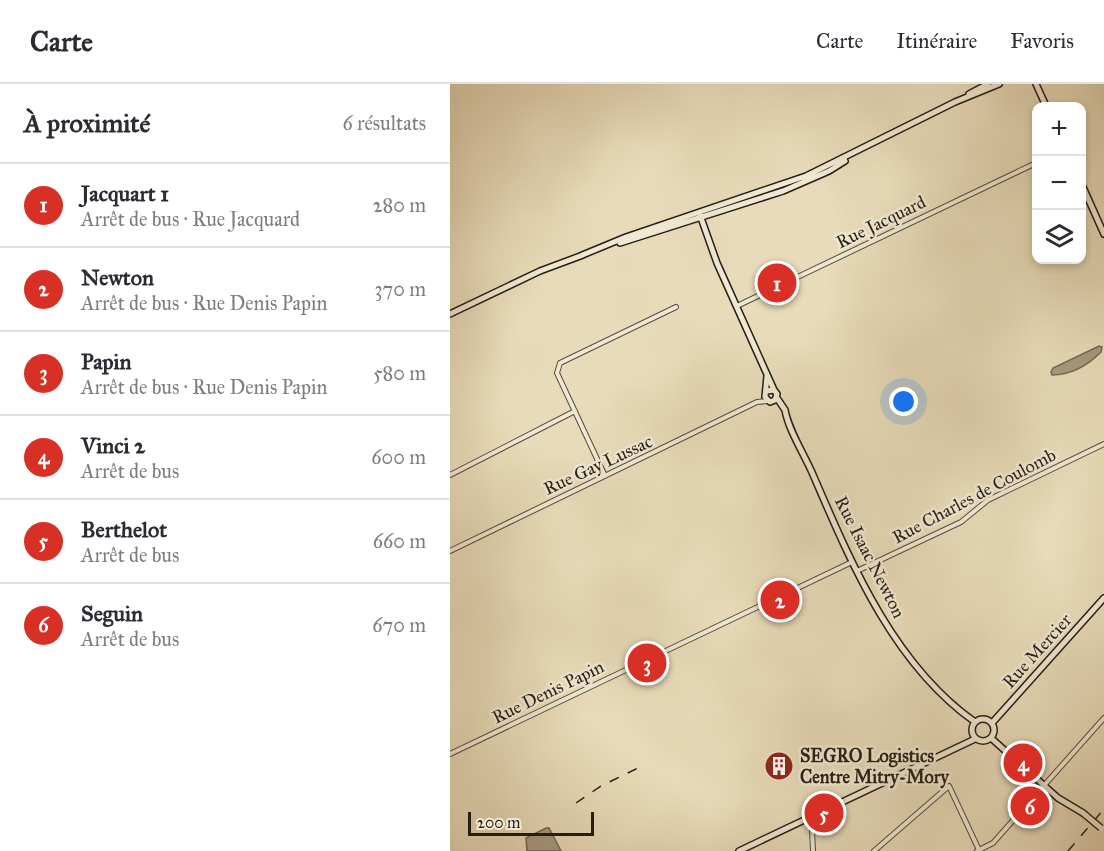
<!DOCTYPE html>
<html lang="fr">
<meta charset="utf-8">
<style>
:root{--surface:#fff;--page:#f2f2f3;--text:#2b2b33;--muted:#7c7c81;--line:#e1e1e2;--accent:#d93025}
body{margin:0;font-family:"IM FELL Great Primer",serif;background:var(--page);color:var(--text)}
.controls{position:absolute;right:18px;top:18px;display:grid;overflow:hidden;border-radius:12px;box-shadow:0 3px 9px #0003}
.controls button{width:54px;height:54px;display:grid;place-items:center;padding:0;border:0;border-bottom:2px solid var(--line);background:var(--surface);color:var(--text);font:30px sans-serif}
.scale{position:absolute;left:18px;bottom:15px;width:126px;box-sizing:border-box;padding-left:6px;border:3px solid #261d15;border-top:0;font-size:16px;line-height:21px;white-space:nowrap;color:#261d15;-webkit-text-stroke:4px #f0e8d2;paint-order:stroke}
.you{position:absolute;left:454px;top:318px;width:21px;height:21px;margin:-15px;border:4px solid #fff;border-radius:50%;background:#1a73e8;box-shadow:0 0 0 9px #1a73e833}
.badge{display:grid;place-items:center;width:39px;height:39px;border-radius:50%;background:var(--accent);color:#fff;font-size:20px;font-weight:700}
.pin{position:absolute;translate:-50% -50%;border:3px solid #fff;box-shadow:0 2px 6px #0006}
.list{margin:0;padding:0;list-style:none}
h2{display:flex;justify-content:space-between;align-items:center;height:78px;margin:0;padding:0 24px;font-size:26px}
h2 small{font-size:20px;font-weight:400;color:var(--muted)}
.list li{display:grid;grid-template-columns:39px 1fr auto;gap:18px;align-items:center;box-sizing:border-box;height:84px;padding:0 24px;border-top:2px solid var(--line)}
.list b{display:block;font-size:22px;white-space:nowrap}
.list p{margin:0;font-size:20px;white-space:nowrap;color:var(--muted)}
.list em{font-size:20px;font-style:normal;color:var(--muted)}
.icon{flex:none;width:33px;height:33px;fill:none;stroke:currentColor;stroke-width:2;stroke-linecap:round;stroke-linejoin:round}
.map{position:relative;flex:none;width:654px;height:767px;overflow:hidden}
header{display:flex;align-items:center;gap:36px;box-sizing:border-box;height:84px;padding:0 30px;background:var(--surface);border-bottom:2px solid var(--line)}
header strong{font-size:28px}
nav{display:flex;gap:33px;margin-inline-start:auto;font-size:21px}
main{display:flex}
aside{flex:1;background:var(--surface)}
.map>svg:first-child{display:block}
.water{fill:#a69a81;stroke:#736856;stroke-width:1.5}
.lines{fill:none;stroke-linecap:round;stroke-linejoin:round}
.street-casing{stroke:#564c3e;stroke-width:6}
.secondary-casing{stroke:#261d15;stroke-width:8}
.street{stroke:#f0e8d2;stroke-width:4}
.secondary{stroke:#f0e8d2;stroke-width:5}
.rail{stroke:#261d15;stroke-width:1.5;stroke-dasharray:10 10;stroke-linecap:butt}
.secondary-bridge-casing{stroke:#261d15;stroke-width:8;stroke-linecap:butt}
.secondary-bridge{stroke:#f0e8d2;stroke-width:5}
.labels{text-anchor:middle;stroke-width:5;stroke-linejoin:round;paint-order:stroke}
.street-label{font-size:18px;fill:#261d15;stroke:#f0e8d2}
.poi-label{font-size:18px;font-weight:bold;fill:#261d15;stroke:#f0e8d2;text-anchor:start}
</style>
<header>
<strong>Carte</strong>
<nav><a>Carte</a><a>Itinéraire</a><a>Favoris</a></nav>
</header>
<main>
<aside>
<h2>À proximité<small>6 résultats</small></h2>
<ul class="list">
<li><span class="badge">1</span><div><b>Jacquart 1</b><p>Arrêt de bus · Rue Jacquard</p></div><em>280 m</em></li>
<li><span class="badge">2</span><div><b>Newton</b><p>Arrêt de bus · Rue Denis Papin</p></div><em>370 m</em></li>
<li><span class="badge">3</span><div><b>Papin</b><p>Arrêt de bus · Rue Denis Papin</p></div><em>580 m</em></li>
<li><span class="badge">4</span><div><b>Vinci 2</b><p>Arrêt de bus</p></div><em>600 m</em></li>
<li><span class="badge">5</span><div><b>Berthelot</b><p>Arrêt de bus</p></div><em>660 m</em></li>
<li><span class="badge">6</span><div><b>Seguin</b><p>Arrêt de bus</p></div><em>670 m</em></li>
</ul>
</aside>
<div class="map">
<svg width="654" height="767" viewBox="0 0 654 767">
<rect width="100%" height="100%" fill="#e8dbb9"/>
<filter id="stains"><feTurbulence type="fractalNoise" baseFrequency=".00333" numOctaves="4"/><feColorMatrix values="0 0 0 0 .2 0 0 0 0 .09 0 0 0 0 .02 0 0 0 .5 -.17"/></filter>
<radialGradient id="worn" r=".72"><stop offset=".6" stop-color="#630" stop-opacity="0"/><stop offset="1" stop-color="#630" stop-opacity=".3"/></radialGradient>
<path class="water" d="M649,262l3,1 -1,5c-14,14 -29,23 -49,23l-1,-3 2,-4z
M96,744h3l12,23h-34l-1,-13z"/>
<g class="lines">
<g class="street-casing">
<path id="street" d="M287,222l299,-143
M0,391l125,-64
M155,392l-48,-103 3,-10 116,-56
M0,467l307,-149 11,-1
M407,487l104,-49 27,-22 116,-56
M0,670l402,-192
M357,733l5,12 1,22
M424,767l75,-65 30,64
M527,767l16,-8 111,-125"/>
</g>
<g class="secondary-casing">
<path id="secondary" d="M586,0l10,22
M519,10l19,-10
M632,101l22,49
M250,131l17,48 57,127
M170,159l163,-52 46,-20 16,-10
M130,172l46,-19 180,-61 149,-74 44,-18
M0,230l90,-43 43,-16
M317,307l7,-1 3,4 -2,6 -5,2 -5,-5 2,-21
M327,314l8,12c4,22 20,45 29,67 38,88 80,188 161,245
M522 646a11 11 0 1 1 22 0a11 11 0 1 1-22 0Z
M542,639l112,-125
M541,654l67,60 25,15
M289,767l236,-112"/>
</g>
<use href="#street" class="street"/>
<use href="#secondary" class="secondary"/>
<path class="rail" d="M126,719l25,-17 39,-19
M618,767l36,-42"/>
<g class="secondary-bridge-casing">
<path id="secondary-bridge" d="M633,729l18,15"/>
</g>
<use href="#secondary-bridge" class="secondary-bridge"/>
</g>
<defs>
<g id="building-disc" transform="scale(1.5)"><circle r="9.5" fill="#8f2418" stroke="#f0e8d2"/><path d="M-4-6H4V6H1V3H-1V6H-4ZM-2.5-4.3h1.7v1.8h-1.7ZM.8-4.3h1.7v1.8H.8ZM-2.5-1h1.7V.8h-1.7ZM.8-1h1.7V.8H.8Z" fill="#fff"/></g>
</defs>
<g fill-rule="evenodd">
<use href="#building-disc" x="329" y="682"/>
</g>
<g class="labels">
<g class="street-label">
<text transform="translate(431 138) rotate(-26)" y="6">Rue Jacquard</text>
<text transform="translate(148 381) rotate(-25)" y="6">Rue Gay Lussac</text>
<text transform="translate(524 412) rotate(-28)" y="6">Rue Charles de Coulomb</text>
<text transform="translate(420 473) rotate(63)" y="6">Rue Isaac Newton</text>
<text transform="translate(587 567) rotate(-48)" y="6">Rue Mercier</text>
<text transform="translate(98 608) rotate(-26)" y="6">Rue Denis Papin</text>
</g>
<g class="poi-label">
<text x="350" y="678">SEGRO Logistics<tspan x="350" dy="21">Centre Mitry-Mory</tspan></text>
</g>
</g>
<rect width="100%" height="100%" filter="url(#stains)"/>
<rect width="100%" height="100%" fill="url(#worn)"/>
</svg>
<div class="controls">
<button>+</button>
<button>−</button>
<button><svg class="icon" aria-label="layers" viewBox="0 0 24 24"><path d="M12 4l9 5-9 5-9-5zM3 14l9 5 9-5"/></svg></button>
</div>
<div class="scale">200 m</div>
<div class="you"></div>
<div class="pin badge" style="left:327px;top:199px">1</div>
<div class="pin badge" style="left:330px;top:516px">2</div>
<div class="pin badge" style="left:197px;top:579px">3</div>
<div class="pin badge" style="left:573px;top:679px">4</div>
<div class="pin badge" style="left:374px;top:729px">5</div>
<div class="pin badge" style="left:580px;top:722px">6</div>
</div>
</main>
